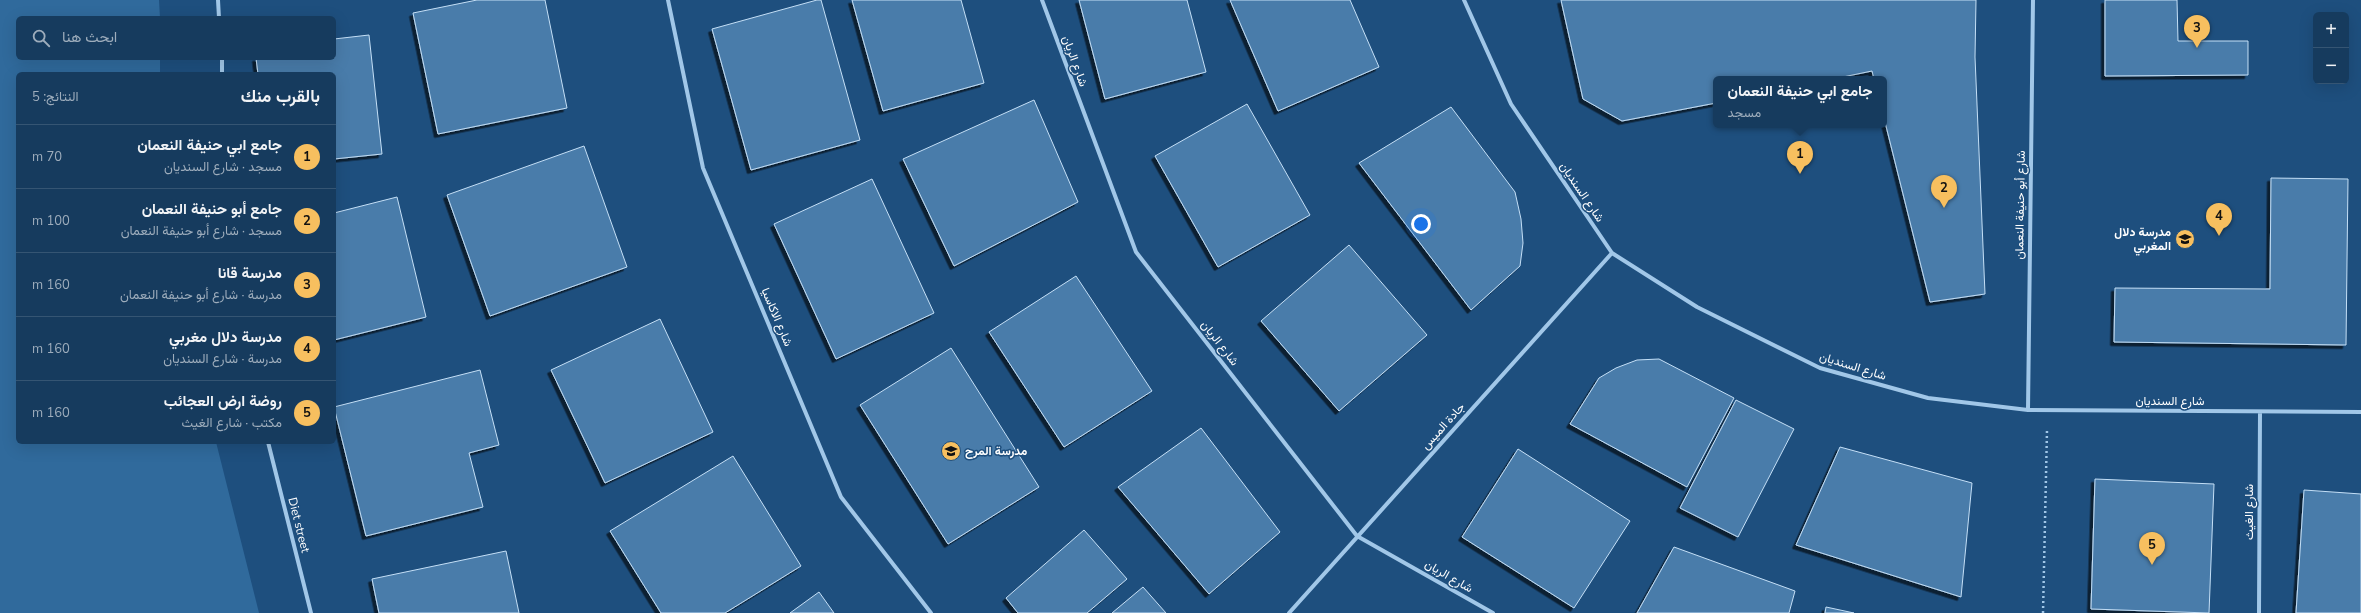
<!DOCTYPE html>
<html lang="ar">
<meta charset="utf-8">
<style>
:root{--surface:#163b5e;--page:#1f4264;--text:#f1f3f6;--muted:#9eadbc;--line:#355573;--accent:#f7bf5f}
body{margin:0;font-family:"Nunito Sans",Vazirmatn,sans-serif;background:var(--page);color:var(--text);direction:rtl}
.controls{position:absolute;right:12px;top:12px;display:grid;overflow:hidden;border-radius:6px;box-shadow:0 4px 16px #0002}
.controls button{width:36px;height:36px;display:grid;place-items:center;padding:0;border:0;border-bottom:1px solid var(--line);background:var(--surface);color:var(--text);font:20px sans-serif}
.you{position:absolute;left:1421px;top:224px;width:14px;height:14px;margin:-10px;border:3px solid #fff;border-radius:50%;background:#1a73e8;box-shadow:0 0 0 6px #1a73e833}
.badge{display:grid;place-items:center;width:26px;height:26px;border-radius:50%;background:var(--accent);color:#111;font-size:13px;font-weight:700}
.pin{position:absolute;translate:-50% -33px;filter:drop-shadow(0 1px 2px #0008)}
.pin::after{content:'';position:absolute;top:21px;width:14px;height:12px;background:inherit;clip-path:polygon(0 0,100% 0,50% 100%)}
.popup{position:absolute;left:1713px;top:76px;width:174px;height:52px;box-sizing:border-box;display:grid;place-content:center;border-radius:6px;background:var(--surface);filter:drop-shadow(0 1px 3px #0005);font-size:13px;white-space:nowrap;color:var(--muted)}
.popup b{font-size:15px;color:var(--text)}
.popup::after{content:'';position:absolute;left:50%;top:100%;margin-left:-8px;border:8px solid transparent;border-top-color:var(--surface)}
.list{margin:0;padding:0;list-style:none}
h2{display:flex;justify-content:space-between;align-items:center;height:52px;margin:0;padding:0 16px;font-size:17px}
h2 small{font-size:13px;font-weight:400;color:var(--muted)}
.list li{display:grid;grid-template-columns:26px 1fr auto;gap:12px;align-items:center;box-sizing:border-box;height:64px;padding:0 16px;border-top:1px solid var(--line)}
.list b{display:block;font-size:15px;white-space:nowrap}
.list p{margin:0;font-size:13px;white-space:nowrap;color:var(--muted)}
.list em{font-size:13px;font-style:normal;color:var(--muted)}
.icon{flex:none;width:22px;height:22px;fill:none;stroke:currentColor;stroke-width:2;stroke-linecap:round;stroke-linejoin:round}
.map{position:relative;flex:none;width:2361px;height:613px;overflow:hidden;direction:ltr}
.search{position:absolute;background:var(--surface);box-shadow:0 4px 16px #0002;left:16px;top:16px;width:320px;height:44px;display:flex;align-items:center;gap:10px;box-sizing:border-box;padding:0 14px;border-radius:6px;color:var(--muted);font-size:15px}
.panel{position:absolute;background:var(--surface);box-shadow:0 4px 16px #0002;left:16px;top:72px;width:320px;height:372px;border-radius:6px;direction:rtl}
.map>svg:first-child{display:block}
.green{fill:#306a9c}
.building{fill:#4a7caa;stroke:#c4dff6;filter:url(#shadow)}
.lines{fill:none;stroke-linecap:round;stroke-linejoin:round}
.path{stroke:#a1c7e8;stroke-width:2.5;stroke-dasharray:2 3;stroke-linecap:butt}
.street{stroke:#a1c7e8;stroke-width:4}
.labels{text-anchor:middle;stroke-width:3;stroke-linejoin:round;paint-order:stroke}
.street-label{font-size:12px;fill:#fff;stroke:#1e4f7e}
.poi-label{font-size:12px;font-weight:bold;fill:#fff;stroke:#1e4f7e;text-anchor:end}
</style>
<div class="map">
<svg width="2361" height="613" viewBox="0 0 2361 613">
<defs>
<filter id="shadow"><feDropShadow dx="-3.5" dy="3.5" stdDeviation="0" flood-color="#0009"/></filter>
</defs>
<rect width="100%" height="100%" fill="#1e4f7e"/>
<path class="green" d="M0,0h159l1,18h-142v40h142v16h-142v368h198l43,171h-259z"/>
<path class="building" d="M477,0h68l22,108 -129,26 -25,-121z
M817,0h4l39,140 -109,30 -39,-141z
M852,0h109l23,83 -101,28z
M1079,0h108l19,72 -101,27z
M1230,0h120l29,67 -101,44z
M1561,0h415l-1,57 10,237 -55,8 -46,-184v-39h-10l-2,-8 -39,8h-117v24l-94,18 -39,-22z
M2105,0h72l1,41h70v34l-143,1z
M369,35l13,119 -48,5v-85h-76l-2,-16h78v-19z
M1034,100l44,102 -124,64 -51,-107z
M1247,104l63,111 -92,52 -63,-111z
M1451,107l64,85 6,27 2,24 -3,23 -49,44 -112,-147z
M584,146l43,121 -137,49 -43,-121z
M2271,178l77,1 -2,166 -232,-3 1,-54 155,1z
M872,179l62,134 -98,46 -62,-135z
M397,197l29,120 -92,23v-127z
M1349,245l78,90 -88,76 -78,-90z
M1076,276l76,115 -88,56 -75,-115z
M660,319l53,113 -108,51 -54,-113z
M951,348l88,139 -91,57 -88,-139z
M1659,359l75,39 -47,89 -117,-63 29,-46 17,-10 21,-8z
M480,370l19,75 -30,8 14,54 -117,29 -32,-129z
M1736,400l58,29 -56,108 -58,-29z
M1201,428l79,104 -71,62 -91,-107z
M1840,447l132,36 -11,114 -165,-52z
M1518,449l112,72 -56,87 -112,-71z
M733,456l68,110 -76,47h-64l-51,-82z
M2095,479l119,5 -5,129 -118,-4z
M2304,490l57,4v119h-65z
M1084,530l43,49 -40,34h-69l-12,-15z
M1674,547l121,44 -6,22h-152z
M506,551l13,62h-140l-7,-34z
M1143,587l23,26h-54z
M819,592l15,21h-44z
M1826,607l28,6h-29z"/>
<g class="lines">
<path class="path" d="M2043,613l4,-183"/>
<path class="street" d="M218,0l1,18
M668,0l35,168 138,329 90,116
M1042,0l94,252 221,284 136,77
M1464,0l47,104 101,149 85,54 123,61 108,30 100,12 333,2
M222,58v16
M2028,410l5,-410
M268,442l43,171
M1289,613l323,-360
M2259,613l1,-201"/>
</g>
<defs>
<g id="school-disc" transform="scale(1)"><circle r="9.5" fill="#f7bf5f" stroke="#1e4f7e"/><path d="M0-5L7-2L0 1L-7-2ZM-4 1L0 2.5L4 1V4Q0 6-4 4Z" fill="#111"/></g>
</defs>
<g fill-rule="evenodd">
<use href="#school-disc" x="2185" y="239"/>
<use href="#school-disc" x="951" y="451"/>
</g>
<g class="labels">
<g class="street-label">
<text transform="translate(1075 61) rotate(70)" y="4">شارع الريان</text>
<text transform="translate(1582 192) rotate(56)" y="4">شارع السنديان</text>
<text transform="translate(2020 205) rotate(-89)" y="4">شارع أبو حنيفة النعمان</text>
<text transform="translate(777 317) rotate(67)" y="4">شارع الاكاسيا</text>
<text transform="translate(1220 343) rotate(52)" y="4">شارع الريان</text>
<text transform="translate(1853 366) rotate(17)" y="4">شارع السنديان</text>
<text x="2170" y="405">شارع السنديان</text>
<text transform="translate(1443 426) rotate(-48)" y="4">جادة الميس</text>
<text transform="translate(2249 512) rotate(-90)" y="4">شارع الغيث</text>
<text transform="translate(299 525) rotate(76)" y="4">Diet street</text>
<text transform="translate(1449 576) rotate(30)" y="4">شارع الريان</text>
</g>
<g class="poi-label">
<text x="2171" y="236">مدرسة دلال<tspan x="2171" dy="14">المغربي</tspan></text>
<text x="965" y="455" text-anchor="start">مدرسة المرح</text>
</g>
</g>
</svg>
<div class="controls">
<button>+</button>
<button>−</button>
</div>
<div class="you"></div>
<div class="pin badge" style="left:1800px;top:174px">1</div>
<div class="popup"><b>جامع ابي حنيفة النعمان</b>مسجد</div>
<div class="pin badge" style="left:1944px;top:208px">2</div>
<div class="pin badge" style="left:2197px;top:48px">3</div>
<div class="pin badge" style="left:2219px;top:236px">4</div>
<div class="pin badge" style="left:2152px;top:565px">5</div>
<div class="search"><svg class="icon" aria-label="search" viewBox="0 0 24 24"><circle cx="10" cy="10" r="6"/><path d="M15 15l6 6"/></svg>ابحث هنا</div>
<section class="panel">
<h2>بالقرب منك<small>النتائج: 5</small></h2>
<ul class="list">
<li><span class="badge">1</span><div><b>جامع ابي حنيفة النعمان</b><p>مسجد · شارع السنديان</p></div><em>70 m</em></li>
<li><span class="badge">2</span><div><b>جامع أبو حنيفة النعمان</b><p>مسجد · شارع أبو حنيفة النعمان</p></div><em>100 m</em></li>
<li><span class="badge">3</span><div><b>مدرسة قانا</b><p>مدرسة · شارع أبو حنيفة النعمان</p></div><em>160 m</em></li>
<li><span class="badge">4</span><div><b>مدرسة دلال مغربي</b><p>مدرسة · شارع السنديان</p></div><em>160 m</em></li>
<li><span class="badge">5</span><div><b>روضة ارض العجائب</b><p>مكتب · شارع الغيث</p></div><em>160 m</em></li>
</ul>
</section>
</div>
